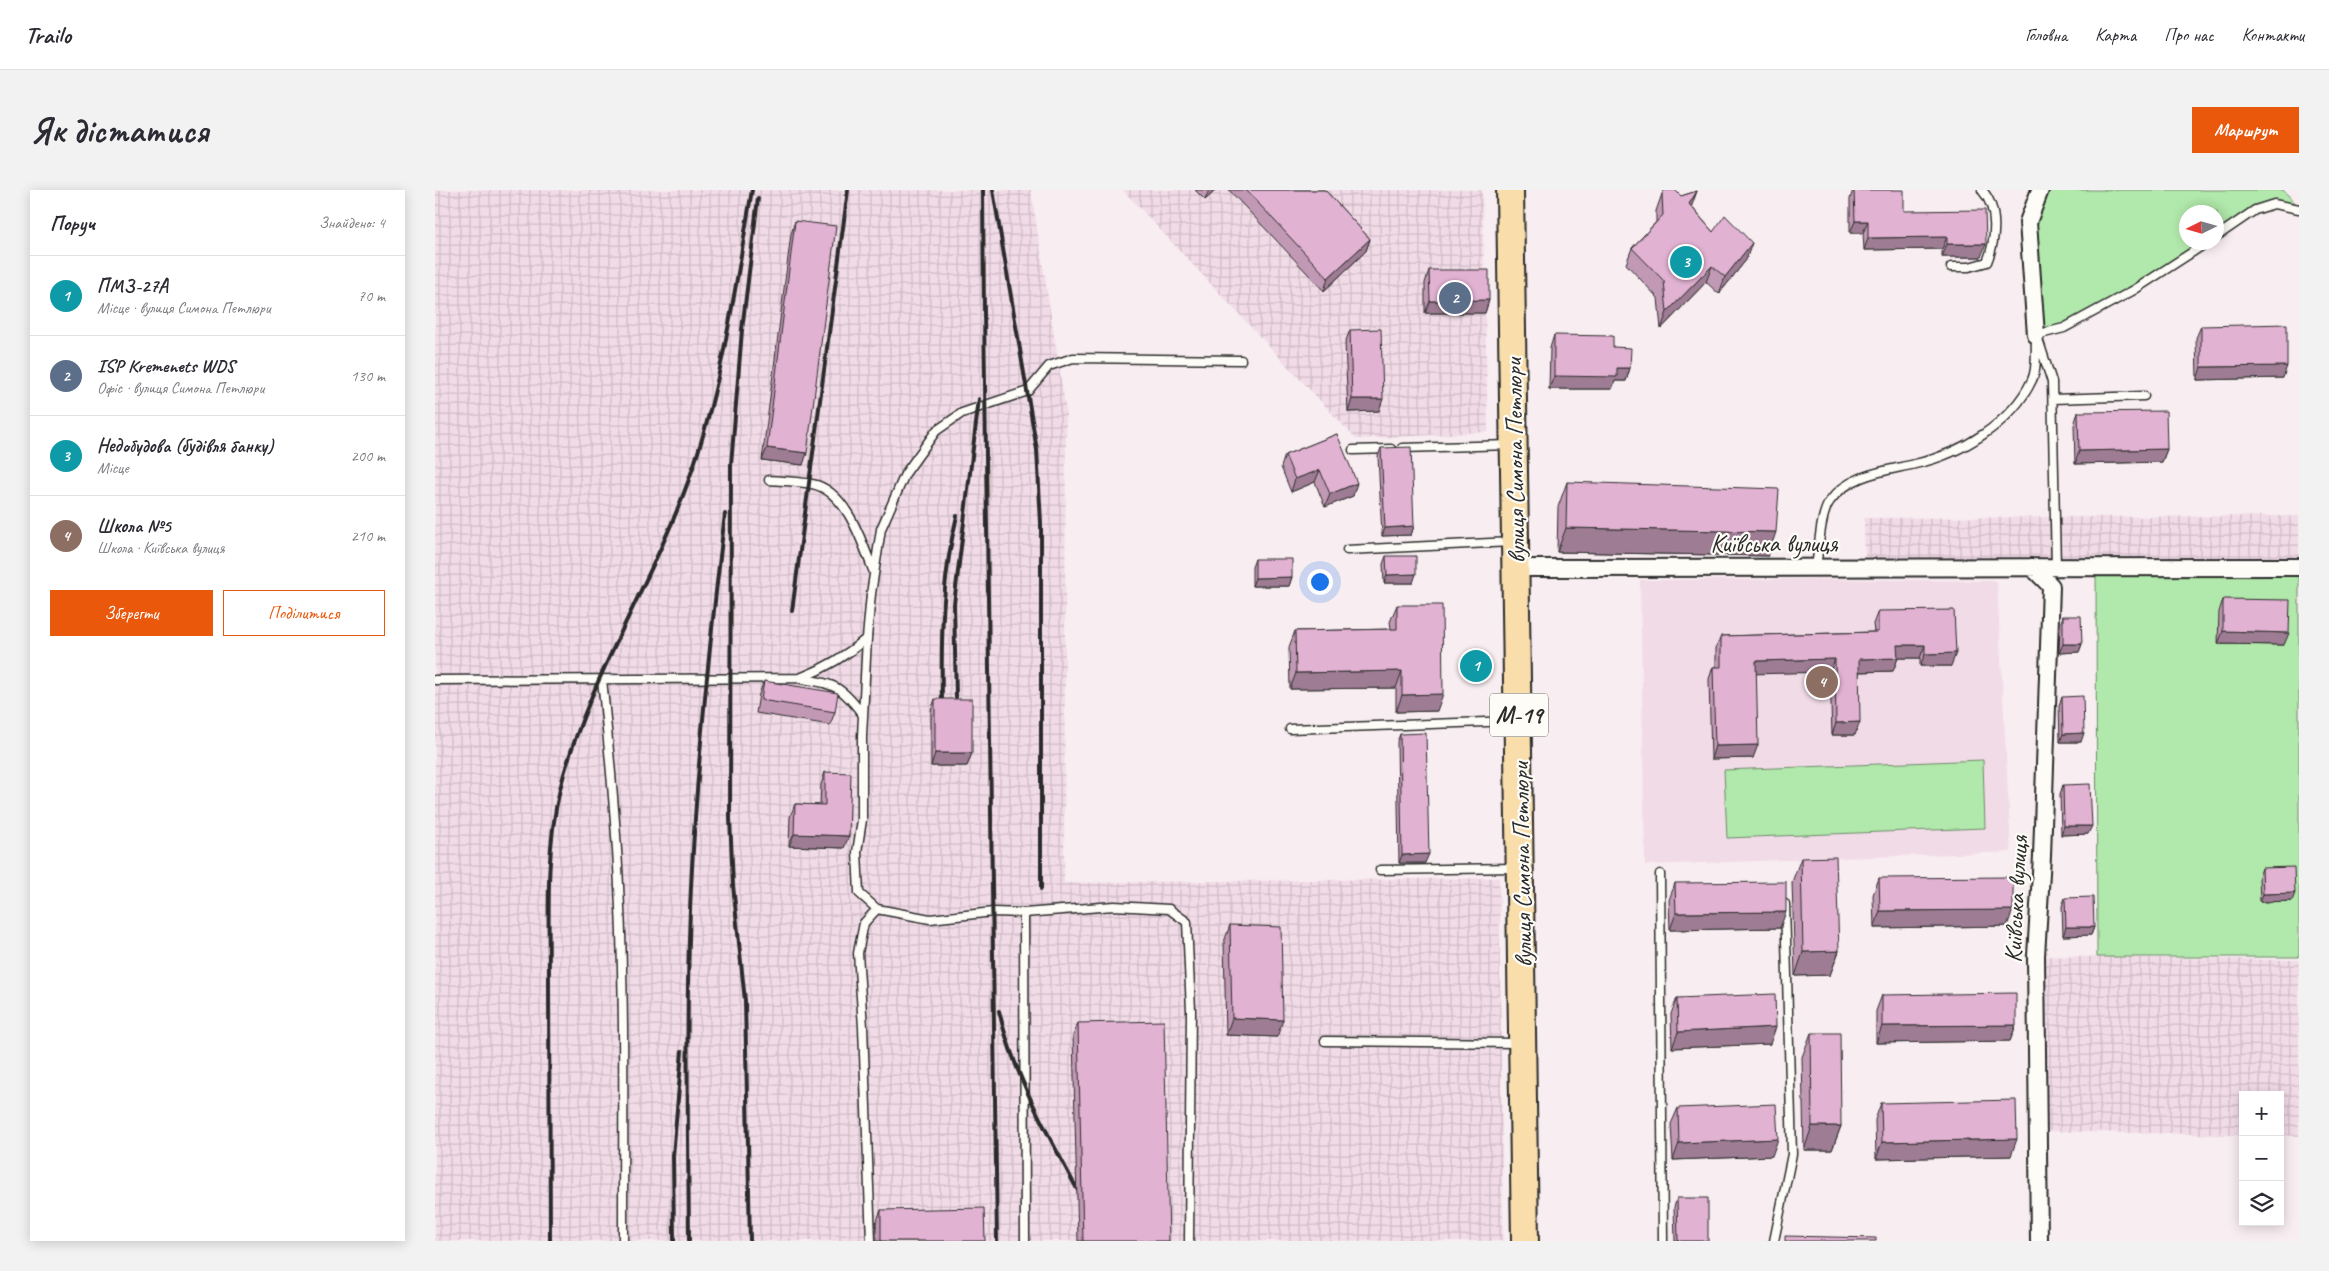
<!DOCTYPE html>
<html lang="uk">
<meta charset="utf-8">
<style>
:root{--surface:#fff;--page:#f2f2f3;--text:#2b2b33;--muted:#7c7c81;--line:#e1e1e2;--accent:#ea580c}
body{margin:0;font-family:Caveat,sans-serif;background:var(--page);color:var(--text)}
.controls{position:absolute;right:15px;bottom:15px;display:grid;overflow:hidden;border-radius:0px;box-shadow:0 2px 12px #0003}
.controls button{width:45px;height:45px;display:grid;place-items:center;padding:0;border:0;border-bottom:1px solid var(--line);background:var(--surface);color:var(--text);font:25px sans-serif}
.compass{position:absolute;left:1744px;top:15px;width:45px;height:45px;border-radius:50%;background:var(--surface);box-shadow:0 2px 12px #0003;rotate:265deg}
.you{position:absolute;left:884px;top:391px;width:18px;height:18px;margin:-12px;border:4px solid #fff;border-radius:50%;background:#1a73e8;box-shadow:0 0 0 8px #1a73e833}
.badge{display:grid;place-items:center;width:32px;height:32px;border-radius:50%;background:var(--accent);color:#fff;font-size:16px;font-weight:700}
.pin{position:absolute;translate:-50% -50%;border:2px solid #fff;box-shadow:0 1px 5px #0006}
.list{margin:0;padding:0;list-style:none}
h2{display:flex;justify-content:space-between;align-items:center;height:65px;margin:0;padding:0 20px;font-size:21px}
h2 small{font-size:16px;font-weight:400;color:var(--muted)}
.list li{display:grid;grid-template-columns:32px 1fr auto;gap:15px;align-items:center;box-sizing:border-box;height:80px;padding:0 20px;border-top:1px solid var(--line)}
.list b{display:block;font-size:19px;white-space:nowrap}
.list p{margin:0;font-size:16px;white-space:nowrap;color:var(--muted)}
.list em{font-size:16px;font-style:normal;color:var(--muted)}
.actions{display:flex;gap:10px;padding:15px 20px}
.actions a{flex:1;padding:11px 0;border:1px solid var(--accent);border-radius:0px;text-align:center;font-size:18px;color:var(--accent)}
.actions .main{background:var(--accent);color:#fff}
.icon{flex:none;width:28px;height:28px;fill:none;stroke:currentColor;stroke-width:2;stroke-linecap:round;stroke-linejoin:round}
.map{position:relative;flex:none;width:1864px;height:1051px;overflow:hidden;border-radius:0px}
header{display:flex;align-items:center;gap:30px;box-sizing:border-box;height:70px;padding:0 25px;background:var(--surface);border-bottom:1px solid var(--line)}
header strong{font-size:24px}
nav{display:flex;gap:28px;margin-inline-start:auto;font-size:18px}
.intro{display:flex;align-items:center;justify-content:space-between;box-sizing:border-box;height:120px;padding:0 30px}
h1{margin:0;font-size:35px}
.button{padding:12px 22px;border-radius:0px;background:var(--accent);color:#fff;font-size:18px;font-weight:700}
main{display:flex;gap:30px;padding:0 30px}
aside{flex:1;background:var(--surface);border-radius:0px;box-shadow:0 2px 12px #0003}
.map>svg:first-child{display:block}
.built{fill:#f1dbe7}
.industrial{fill:url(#industrial-grid)}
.green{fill:#b1e8ab;stroke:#6e8a6b}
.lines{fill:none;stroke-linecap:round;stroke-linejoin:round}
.service-casing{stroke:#2b2b2b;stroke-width:11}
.minor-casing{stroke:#2b2b2b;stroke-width:20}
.trunk-casing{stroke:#2b2b2b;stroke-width:30}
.service{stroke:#fdfcf7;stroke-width:8}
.minor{stroke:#fdfcf7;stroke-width:16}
.trunk{stroke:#f9deab;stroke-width:26}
.rail{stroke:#2b2b2b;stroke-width:4}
.wall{fill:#c299b5;stroke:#2b2b2b}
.shaded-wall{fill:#9e7d94;stroke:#2b2b2b}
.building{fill:#e2b2d3;stroke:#2b2b2b}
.labels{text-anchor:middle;stroke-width:4.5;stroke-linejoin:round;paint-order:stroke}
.shield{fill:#fdfcf7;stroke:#6a6a68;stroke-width:1}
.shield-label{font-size:24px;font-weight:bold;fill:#2b2b2b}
.street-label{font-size:25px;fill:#2b2b2b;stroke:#fdfcf7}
</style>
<header>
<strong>Trailo</strong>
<nav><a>Головна</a><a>Карта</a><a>Про нас</a><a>Контакти</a></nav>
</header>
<div class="intro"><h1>Як дістатися</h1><a class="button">Маршрут</a></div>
<main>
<aside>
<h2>Поруч<small>Знайдено: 4</small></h2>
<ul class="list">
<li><span class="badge" style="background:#0f9aa8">1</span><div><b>ПМЗ-27А</b><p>Місце · вулиця Симона Петлюри</p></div><em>70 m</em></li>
<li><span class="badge" style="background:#5c6f8a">2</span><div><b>ISP Kremenets WDS</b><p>Офіс · вулиця Симона Петлюри</p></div><em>130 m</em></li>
<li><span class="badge" style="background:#0f9aa8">3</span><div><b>Недобудова (будівля банку)</b><p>Місце</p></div><em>200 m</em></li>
<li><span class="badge" style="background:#8d6e63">4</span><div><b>Школа №5</b><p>Школа · Київська вулиця</p></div><em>210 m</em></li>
</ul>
<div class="actions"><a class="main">Зберегти</a><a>Поділитися</a></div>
</aside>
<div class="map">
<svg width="1864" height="1051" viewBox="0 0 1864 1051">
<defs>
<pattern id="industrial-grid" width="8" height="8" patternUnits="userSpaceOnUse" patternTransform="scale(1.25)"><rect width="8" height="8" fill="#f1dbe7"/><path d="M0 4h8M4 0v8" fill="none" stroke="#cfbcc6"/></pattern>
</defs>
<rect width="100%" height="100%" fill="#f8edf0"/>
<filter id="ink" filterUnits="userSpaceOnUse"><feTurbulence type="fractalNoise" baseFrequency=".02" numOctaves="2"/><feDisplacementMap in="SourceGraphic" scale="10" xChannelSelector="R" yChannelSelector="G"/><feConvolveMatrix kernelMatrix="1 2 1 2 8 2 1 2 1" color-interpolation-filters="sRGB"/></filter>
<g filter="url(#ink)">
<path class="built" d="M1380,389l182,2 14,271 -366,13 -5,-285z"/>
<path class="industrial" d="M0,0h596l35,221 -2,472 435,-5 4,363h-1068z
M688,0h359l6,242 -132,7z
M1864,326v51l-434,1 -1,-50z
M1601,766l263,4v176l-19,-1v-40h-37v40l-205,-4z"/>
<path class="green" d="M1605,0h243l16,17 -25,-3 -19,6 -38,26v-24h-30v30l21,1 -144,85 -28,7 -8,-113z
M1661,377h203v390h-202z
M1548,570l2,68 -258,10 -3,-68z"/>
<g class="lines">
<g class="service-casing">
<path id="service" d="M1782,46l38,-26 19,-6 25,5
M1516,77h18l18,-5c9,-22 12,-53 -5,-72
M1601,145l28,-7 70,-38 74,-48
M1603,149l14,43 4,185
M1618,209l91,-3
M967,258l109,-3
M918,260l38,-1
M334,290c14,1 29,1 43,4 34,6 50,58 61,86
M912,360l164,-8
M1381,377c3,-17 4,-53 14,-66 19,-27 56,-30 85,-37 46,-10 97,-41 117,-84 6,-12 3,-32 4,-45
M167,489c7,69 14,138 17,207 6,118 4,237 4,355
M367,489c33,4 41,9 61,36
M0,490l365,-2c26,-10 46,-22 67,-40
M855,539l224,-8
M945,680l136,-2
M1225,684l3,367
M589,723l1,328
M890,851l193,2
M436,1051l-8,-214 -5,-74 6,-30 13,-14
M754,1051l2,-230 -4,-89 -18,-13 -55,-3 -90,7 -31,-1 -63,7 -53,-10 -18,-16 -2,-41 5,-32v-84l5,-98 4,-44 10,-65 24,-55 31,-43 26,-18 66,-22 21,-25 24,-8 168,2
M1339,1051l18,-87 -7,-250"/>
</g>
<g class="minor-casing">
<path id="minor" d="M1601,145l-8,-113 12,-32
M1597,377l19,19 -9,270 -6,100 3,285
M1082,378l782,-1"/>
</g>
<g class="trunk-casing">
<path id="trunk" d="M1075,0l15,1051"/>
</g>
<use href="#service" class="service"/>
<use href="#minor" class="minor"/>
<use href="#trunk" class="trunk"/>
<path class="rail" d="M548,0l1,127
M558,0l44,260 4,73v366
M549,122l13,929
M357,421l56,-421
M521,507l-2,-93 25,-205
M507,508c-1,-61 0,-122 15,-182
M564,821c15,64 47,120 78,178
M115,1051c0,-85 -1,-171 -1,-256 0,-65 -4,-133 11,-196 27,-108 90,-202 128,-307 34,-94 47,-194 64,-292
M239,1051l-1,-85 9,-105
M254,1051c-1,-125 -4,-249 3,-373 6,-118 19,-237 33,-354
M315,1051l-5,-240 -12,-116 -3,-67 1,-353 11,-135 16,-132"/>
</g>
<path class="wall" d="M760,0h21l-11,10z
M794,0h96l45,49 -4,12 -42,40z
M1418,0l51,21 77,46h-39v-8l-78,1 -1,-17h-13v-34z
M1262,1l-6,15 22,26 33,28 -27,34 -13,-12 -45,47 -3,-31 -32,-34 6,-16 24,-26v-11l6,-17 19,2z
M360,31l8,244 -41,-5 29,-226z
M994,80l60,30 -4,13h-60v-30z
M1766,136l82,52 -86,2 -1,-42z
M915,140l29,81 -31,1 -3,-69z
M1119,145l59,12 17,21 -4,13h-11l-3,8h-63l1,-41z
M1643,222l89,37 -5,13 -87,2 -1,-39z
M902,244l16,62 -28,11 -10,-25 -24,10 -10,-25 4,-12z
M946,258l33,78 -3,9 -29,1 -4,-80z
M1132,292l201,74 -211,-4 1,-45z
M951,366l27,27h-29l-1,-19z
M820,369l37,18 -3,9h-37v-19z
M1788,409l61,46 -66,-1 1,-32z
M962,415l40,106 -41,1v-24l-106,1 -1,-42 6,-16 96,-2 -1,-7z
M1443,421l73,55h-31v-8h-22l-5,13 -34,1 -4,63h-23l-2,-63 -74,1 -3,85 -42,1 -2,-80 4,-12h3v-19l5,-12 153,-4 -1,-8z
M1628,426l19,28 -3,8 -20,1 1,-28z
M329,491l71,31 -5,13 -74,-12 3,-19z
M1627,507l19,45h-21l-1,-36z
M500,509l37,54 -5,13h-36v-55z
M965,544l25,129h-26l-2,-121z
M390,582l19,76 -55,-2 1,-29 5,-13 25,1 1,-20z
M1628,595l25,49 -27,1 -1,-41z
M1366,668l38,93 -9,24 -35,1 -3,-94z
M1827,678l30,33 -32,1 -1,-25z
M1444,688l128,48 -133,2 -1,-33z
M1240,693l105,45 -110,2 -1,-30z
M1630,708l29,29 -3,8 -28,1 -1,-30z
M795,735l47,112 -51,-2 -2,-93z
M1447,805l134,30 -6,16 -134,2v-32z
M1242,808l93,46 -98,4 -1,-34z
M643,833l91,218h-91l-5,-205z
M1376,843l30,93 -9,24h-28l-2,-93z
M1446,913l130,53 -135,3 -1,-39z
M1243,918l94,48 -99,4 -2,-36z
M1242,1008l31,43h-33l-1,-34z
M446,1020l104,31h-109v-18z"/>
<path class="shaded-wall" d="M774,0h7l-11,10z
M1262,1l-6,17 -2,-4z
M1420,31h13l-5,12h-13z
M1512,47l-5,12 -78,1 4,-12z
M935,49l-4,12 -42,40 4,-13z
M1317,53l-6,17 -27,34 6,-17z
M1512,54h39l-5,13h-39z
M1277,76l-6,16 -45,47 6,-17z
M1054,110l-4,13h-60l5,-12z
M1852,176l-4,12 -86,2 4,-13z
M1182,178h13l-4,13h-11l-3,8h-63l5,-13z
M917,209h31l-4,12 -31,1z
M332,258l40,5 -4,12 -41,-5z
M1732,259l-5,13 -87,2 4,-13z
M885,280l-5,12 -24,10 4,-13z
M922,293l-4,13 -28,11 5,-13z
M979,336l-3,9 -29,1 3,-8z
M1131,338l210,4 -8,24 -211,-4z
M981,384l-3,9h-29l3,-8z
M857,387l-3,9h-37l3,-8z
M1788,441l66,2 -5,12 -66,-1z
M1628,454h19l-3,8 -20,1z
M1462,455h28l-5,13h-27z
M1521,463l-5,13h-31l5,-12z
M1463,468l-5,13 -39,1 5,-13z
M1400,469l-5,13 -79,2 5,-13z
M967,481l-6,17 -106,1 6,-16z
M1008,504l-6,17 -41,1 6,-17z
M1425,532l-5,13h-23l4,-12z
M1649,543l-3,9h-21l3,-8z
M1323,555l-5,13 -42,1 4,-13z
M500,563h37l-5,13h-36z
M1629,636h28l-4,8 -27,1z
M359,644l55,2 -5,12 -55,-2z
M994,664l-4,9h-26l3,-8z
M1860,703l-3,8 -32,1 3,-8z
M1578,720l-6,16 -133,2 6,-17z
M1351,722l-6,16 -110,2 6,-17z
M1631,737h28l-3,8 -28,1z
M1404,761l-9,24 -35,1 8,-24z
M797,828l51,2 -6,17 -51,-2z
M1581,835l-6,16 -134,2 6,-17z
M1341,837l-6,17 -98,4 6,-16z
M1377,936h29l-9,24h-28z
M1343,949l-6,17 -99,4 6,-17z
M1582,949l-6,17 -135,3 6,-17z"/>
<path class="building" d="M811,0h79l45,49 -42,39z
M1229,0h11l6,6 16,-5 -8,13 24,28 12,-17 27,28 -27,34 -13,-11 -45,46 -3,-31 -32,-33 31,-33 -1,-21z
M1419,0h50v21l81,-1 1,34h-39v-7l-79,1v-17h-13z
M360,31l41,5 -29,227 -40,-5z
M994,80h60v30l-59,1z
M1852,134v42l-86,1v-41z
M946,139l2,70h-31l-2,-69z
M1119,145l59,1v11l18,1 -1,20h-13v9l-63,-1z
M1731,221l1,38 -88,2 -1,-39z
M902,244l20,49 -27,11 -10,-24 -25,9 -10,-24z
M976,257l3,79 -29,2 -4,-80z
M1132,292l212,7 -3,43 -210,-4z
M951,366h30v18l-29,1z
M820,369h37v18l-37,1z
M1788,409l67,1 -1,33 -66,-2z
M962,415h45l1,89 -41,1v-24l-106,2 -1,-42 102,-2z
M1519,420l2,43 -31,1v-9h-28l1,13 -39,1 1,63 -24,1 -1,-64 -79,2 2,84 -43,1 -2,-79h8v-31l157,-4v-21z
M1628,426h18l1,28h-19z
M329,491l74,12 -3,19 -74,-12z
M1648,506l1,37 -21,1 -1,-37z
M500,509h37v54h-37z
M991,543l3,121 -27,1 -2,-121z
M390,582l26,1 -2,63 -55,-2 1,-30 30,1z
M1655,594l2,42h-28l-1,-41z
M1401,667l3,94 -36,1 -2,-94z
M1859,677l1,26 -32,1 -1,-26z
M1578,687v33l-133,1 -1,-33z
M1351,692v30l-110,1 -1,-30z
M1658,707l1,30h-28l-1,-29z
M795,735l51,2 2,93 -51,-2z
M1581,803v32l-134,1v-31z
M1340,804l1,33 -98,5 -1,-34z
M729,831l5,220h-86l-5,-218z
M1376,843h29l1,93h-29z
M1581,910l1,39 -135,3 -1,-39z
M1341,914l2,35 -99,4 -1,-35z
M1242,1008h31v43h-30z
M549,1018l1,33h-104v-31z
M1350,1046l91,2v3h-91z"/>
</g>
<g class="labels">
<rect class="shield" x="1055" y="503.5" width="58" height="43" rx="4"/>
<g class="shield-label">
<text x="1084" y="533">М-19</text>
</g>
<g class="street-label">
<text transform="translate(1079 271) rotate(-91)" y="9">вулиця Симона Петлюри</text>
<text x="1339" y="362">Київська вулиця</text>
<text transform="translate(1086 675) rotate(-91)" y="9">вулиця Симона Петлюри</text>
<text transform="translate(1580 709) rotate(-87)" y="9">Київська вулиця</text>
</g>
</g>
</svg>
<div class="controls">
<button>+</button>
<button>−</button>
<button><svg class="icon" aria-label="layers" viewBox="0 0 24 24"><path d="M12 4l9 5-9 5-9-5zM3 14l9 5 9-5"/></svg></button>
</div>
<svg class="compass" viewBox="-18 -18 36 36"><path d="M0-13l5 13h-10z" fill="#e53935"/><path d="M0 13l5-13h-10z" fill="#7c7c81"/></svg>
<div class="you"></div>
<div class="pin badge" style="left:1041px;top:476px;background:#0f9aa8">1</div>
<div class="pin badge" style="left:1020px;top:108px;background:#5c6f8a">2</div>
<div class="pin badge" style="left:1251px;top:72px;background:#0f9aa8">3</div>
<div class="pin badge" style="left:1387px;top:492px;background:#8d6e63">4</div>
</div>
</main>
